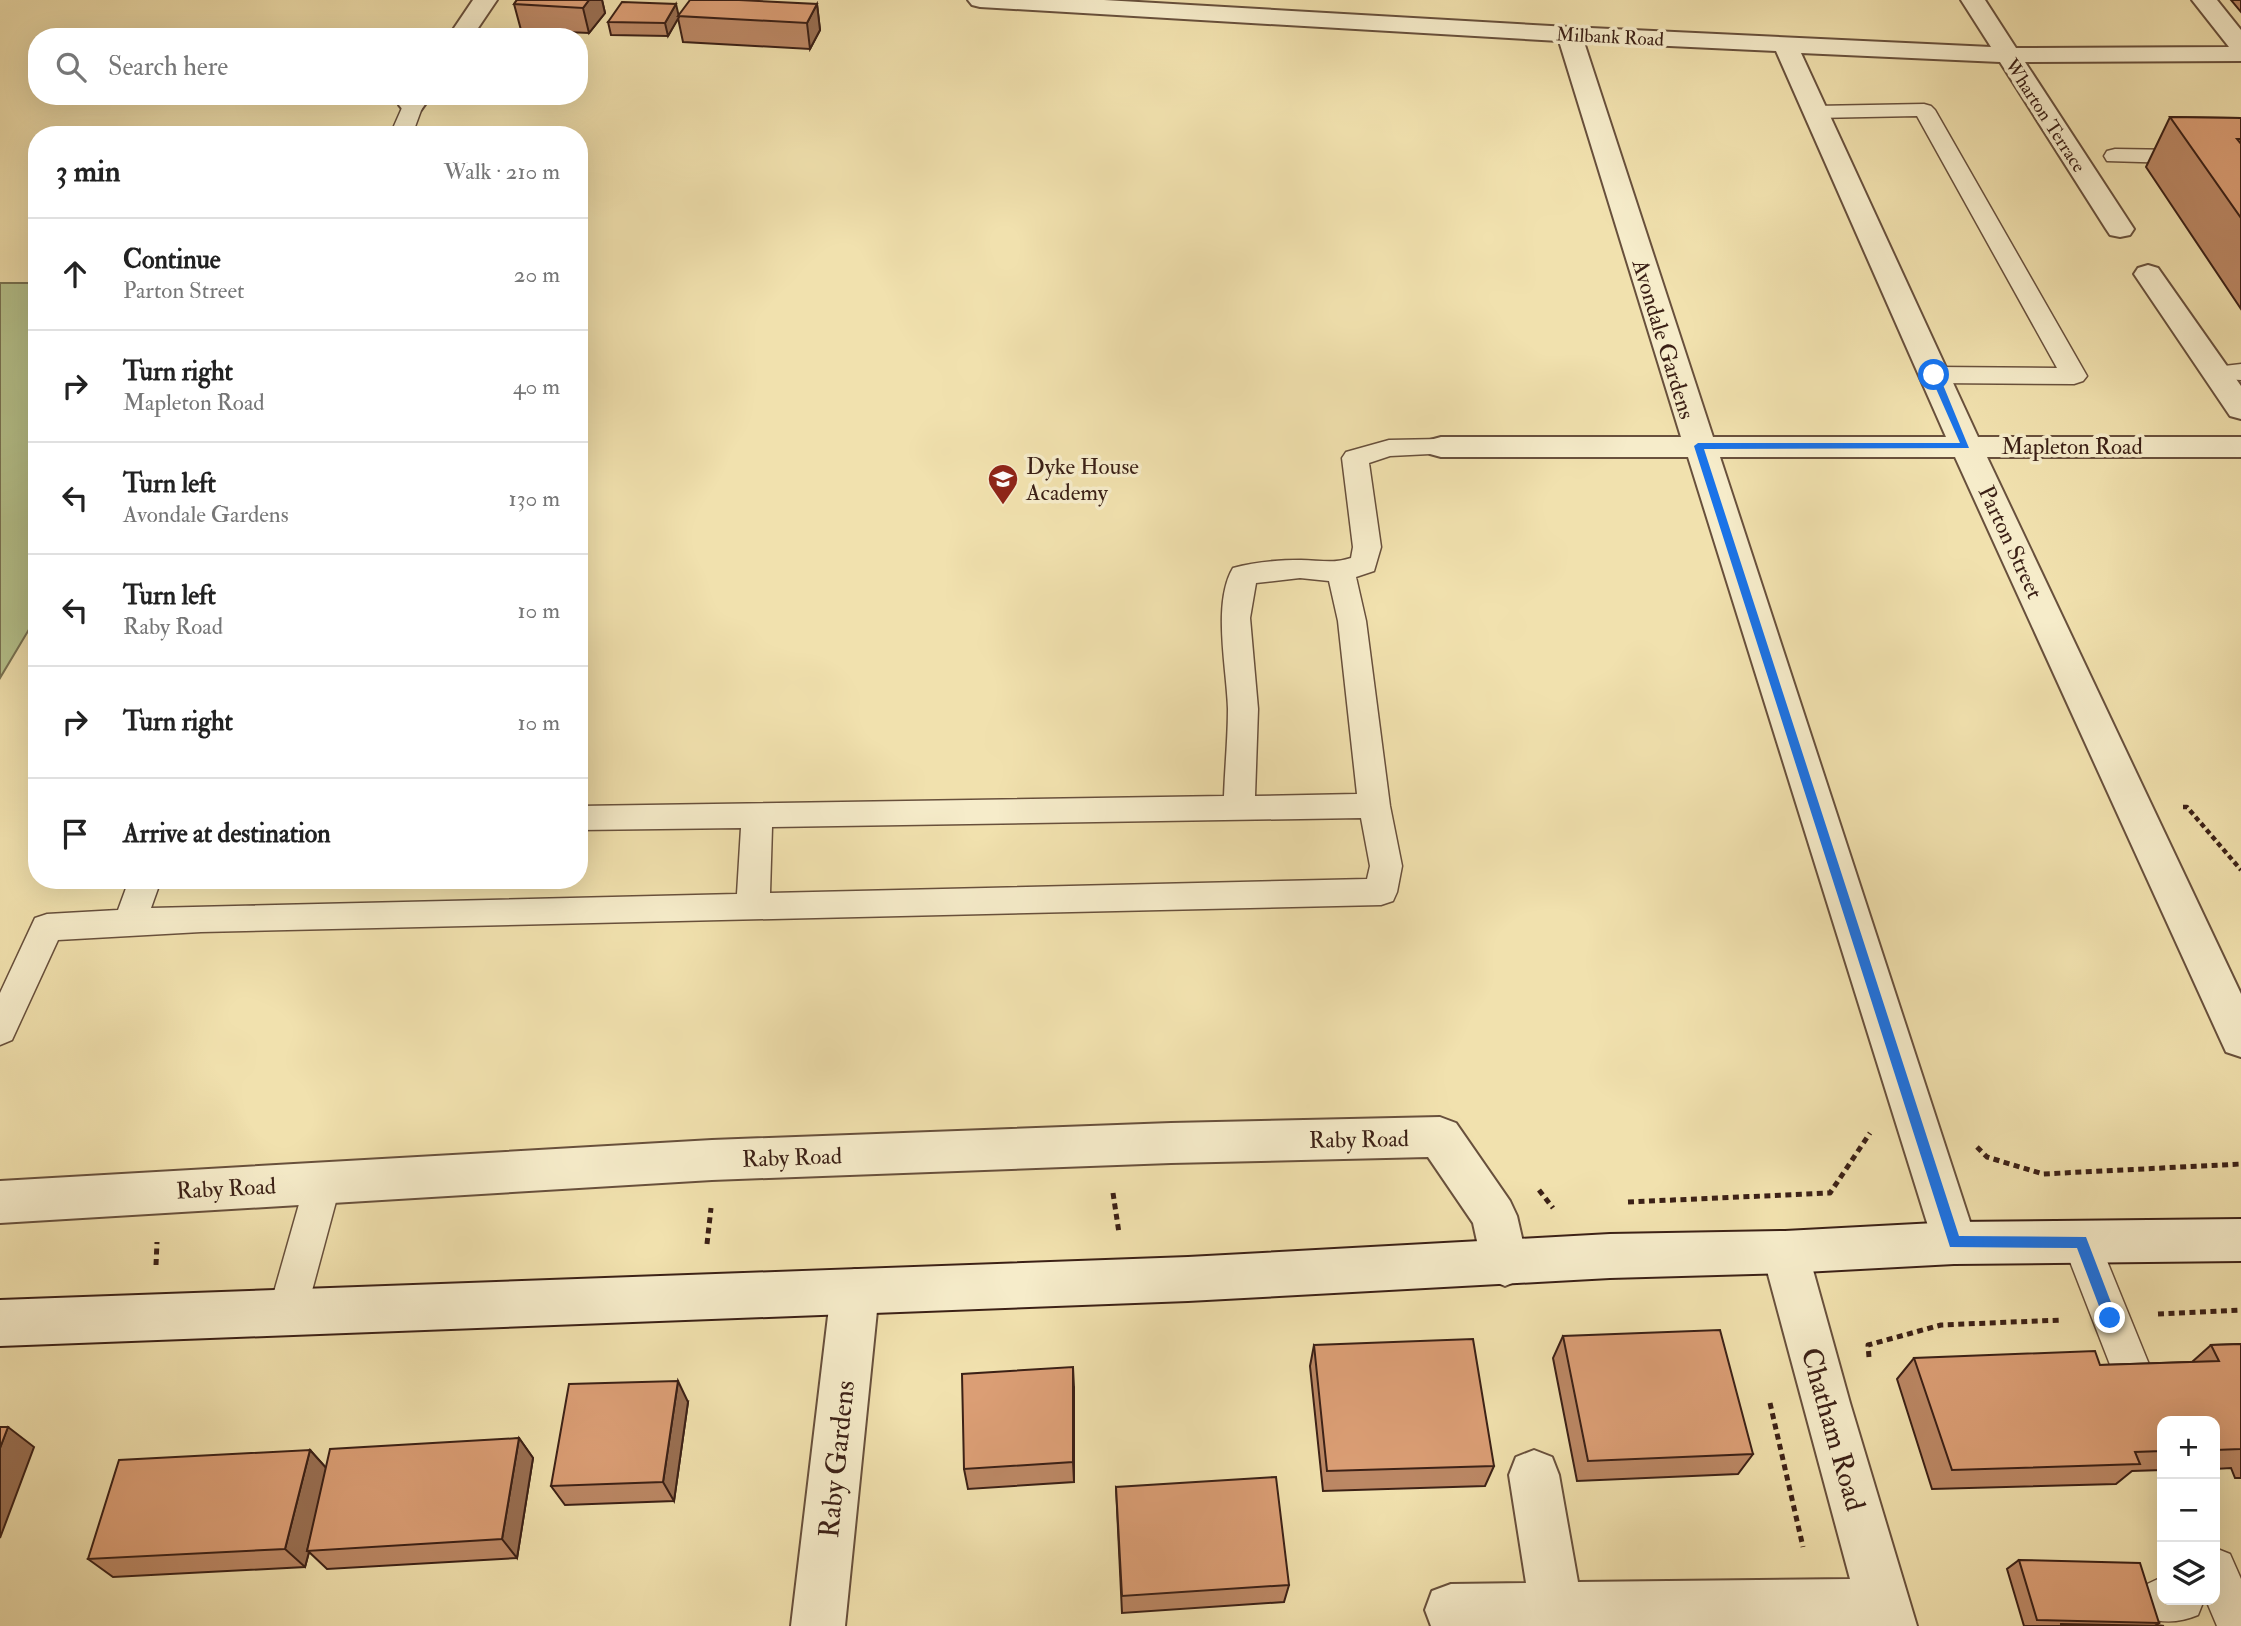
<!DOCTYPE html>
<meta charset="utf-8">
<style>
:root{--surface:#fff;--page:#f6f6f6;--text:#222;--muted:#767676;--line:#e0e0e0}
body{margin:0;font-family:"IM FELL Double Pica",serif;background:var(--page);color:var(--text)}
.controls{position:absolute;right:21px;bottom:21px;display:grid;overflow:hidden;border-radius:14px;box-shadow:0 7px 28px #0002}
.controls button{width:63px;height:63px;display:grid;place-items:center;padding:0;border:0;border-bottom:2px solid var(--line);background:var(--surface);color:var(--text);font:35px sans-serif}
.stop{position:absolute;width:21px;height:21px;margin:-16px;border:5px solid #1a73e8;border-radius:50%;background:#fff}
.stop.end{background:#1a73e8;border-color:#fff;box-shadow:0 2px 7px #0008}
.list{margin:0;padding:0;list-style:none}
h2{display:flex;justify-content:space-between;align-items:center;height:91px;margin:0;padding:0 28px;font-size:30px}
h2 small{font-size:23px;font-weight:400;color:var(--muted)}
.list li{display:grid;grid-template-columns:46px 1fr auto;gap:21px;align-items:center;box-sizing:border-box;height:112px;padding:0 28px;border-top:2px solid var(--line)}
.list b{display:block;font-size:26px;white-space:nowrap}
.list p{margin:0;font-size:23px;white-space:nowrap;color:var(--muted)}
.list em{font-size:23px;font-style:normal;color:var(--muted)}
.icon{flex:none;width:38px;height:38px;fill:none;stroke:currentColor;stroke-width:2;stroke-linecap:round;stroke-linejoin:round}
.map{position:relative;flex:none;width:2241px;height:1626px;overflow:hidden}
.search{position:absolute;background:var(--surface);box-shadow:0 7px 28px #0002;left:28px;top:28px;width:560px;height:77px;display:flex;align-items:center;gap:18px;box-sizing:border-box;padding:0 24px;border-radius:28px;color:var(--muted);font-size:26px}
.panel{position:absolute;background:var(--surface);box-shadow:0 7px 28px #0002;left:28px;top:126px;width:560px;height:763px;border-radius:28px}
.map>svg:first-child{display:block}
.green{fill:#b6c38d;stroke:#787252;stroke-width:2}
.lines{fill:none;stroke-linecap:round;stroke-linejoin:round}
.lane-casing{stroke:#68503c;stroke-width:3}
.street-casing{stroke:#68503c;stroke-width:4}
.secondary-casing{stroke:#3b2016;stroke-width:4}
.path-far1{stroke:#3b2016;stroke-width:4.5;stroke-dasharray:5 3.5;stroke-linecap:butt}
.path{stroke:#3b2016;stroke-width:5;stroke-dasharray:6 4.5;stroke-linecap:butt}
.lane{fill:#f6ecca;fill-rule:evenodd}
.street{fill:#f6ecca;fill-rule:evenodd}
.secondary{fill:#f6ecca;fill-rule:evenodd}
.wall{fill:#bc8865;stroke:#3b2016;stroke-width:2}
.shaded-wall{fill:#996f52;stroke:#3b2016;stroke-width:2}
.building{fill:#db9e75;stroke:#3b2016;stroke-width:2}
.route{fill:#1a73e8}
.labels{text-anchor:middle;stroke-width:7;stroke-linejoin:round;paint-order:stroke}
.far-street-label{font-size:19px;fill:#3b2016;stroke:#f6ecca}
.street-label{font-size:23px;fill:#3b2016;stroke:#f6ecca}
.poi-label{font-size:23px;fill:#3b2016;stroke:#f6ecca;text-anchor:start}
.near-street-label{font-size:28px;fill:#3b2016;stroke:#f6ecca}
</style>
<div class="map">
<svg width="2241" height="1626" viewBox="0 0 2241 1626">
<rect width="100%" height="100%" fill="#f1e1ae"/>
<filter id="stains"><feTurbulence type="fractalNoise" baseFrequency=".00286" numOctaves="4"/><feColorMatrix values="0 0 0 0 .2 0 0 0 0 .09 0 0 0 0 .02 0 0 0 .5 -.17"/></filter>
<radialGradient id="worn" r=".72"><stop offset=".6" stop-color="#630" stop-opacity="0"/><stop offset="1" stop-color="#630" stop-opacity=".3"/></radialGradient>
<path class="green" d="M0,283h37v333l-37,62z"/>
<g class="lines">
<g class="lane-casing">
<path id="lane" d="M412,99l7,2 4,4 -11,30h-22l15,-34z
M1924,104l7,2 4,4 152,266 -4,5 -9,3 -140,-1 -9,-3 -4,-5 4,-5 9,-3 123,1 -140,-252 -102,2 -7,-2 -4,-4 4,-4 7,-2z
M2115,149l126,2v14l-134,-4 -3,-5 3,-5z
M2241,364v16l-34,-2 -3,-5 3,-5z
M1441,439l9,2 4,6 -4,6 -60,3 -21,7 12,84 -7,24 -18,6 10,44 24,185 12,60 -5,26 -4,9 -12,4 -1180,27 -143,8 -46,100 -12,5v-52l35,-75 12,-4 71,-4 11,-30h32l-10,28 586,-14 4,-66 -162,2v-24l645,-10c1,-29 4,-58 4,-87 -1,-40 -16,-106 5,-141 21,-6 46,-8 68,-8 17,0 33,4 50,-2l2,-11 -11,-89 4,-6 43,-12zM1300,578l29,3 9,40 19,173 -102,2 3,-87 -8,-91 6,-35zM1361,818l9,48 -3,13 -597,14 2,-66z
M323,1166l13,5 5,12 -35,130 -5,13 -14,5 -14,-5 -5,-13 37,-130 5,-12z
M2081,1224l13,5 63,155 -6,14 -14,5 -14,-5 -61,-157 6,-12z
M2215,1548l15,6 11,25v47h-24l-11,-26h9z
M2158,1579h4v21h42l-6,15c-19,8 -36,9 -55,1l-7,-15 7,-15z"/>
</g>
<g class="street-casing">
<path id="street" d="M473,0h24l-25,37h-24z
M968,0h136l465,27 422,20 -30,-47h24l31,48 213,-1 -37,-47h25l24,30v31l-216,1 109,167 -4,6 -10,2 -10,-2 -4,-6 -106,-167 -199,-9 177,384h263v20h-254l254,537v63l-15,-5 -6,-13 -265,-582h-235l257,786 -7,15 -16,6 -16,-6 -250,-801h-247l-11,-3 -5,-7 5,-7 11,-3h240l-122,-396 -579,-34 -8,-2zM1584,42l192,9 170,386h-233z
M405,96h26l-10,14 -9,3 -9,-3 -4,-5z
M2148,265l10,3 83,118v33l-11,-3 -96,-142 4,-6z
M1440,1117l16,6 54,78 7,15 11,48 -6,15 -17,7 -17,-7 -6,-15 -9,-41 -45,-66 -257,6 -459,17 -712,43v-42l712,-41 459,-17z
M1785,1231l16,6 7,15 42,151 67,223h-486l-6,-16 7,-19 19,-7 75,-1 -17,-108 7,-18 18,-7 18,7 7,18 19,107 272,-3 -88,-327 7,-15z
M855,1269l17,6 7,16 -34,335h-54l40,-335 7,-16z"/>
</g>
<g class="secondary-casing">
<path id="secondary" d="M2241,1219v42l-287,3 -169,9 -175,5 -422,23 -1188,45v-46l1188,-43 422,-23 175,-3 169,-9z"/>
</g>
<path class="path-far1" d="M2183,807h4l54,63"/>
<path class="path" d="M1977,1147l10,10 56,17 198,-10
M1539,1190l14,18
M1113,1193l6,40
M1628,1202l202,-9 40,-60
M707,1244l4,-36
M156,1265l1,-23
M2158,1314l83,-4
M1869,1357l-1,-12 73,-20 121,-5
M1770,1403l33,144"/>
<use href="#lane" class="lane"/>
<use href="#street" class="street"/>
<use href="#secondary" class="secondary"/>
</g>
<path class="wall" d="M517,0h85l3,13 -16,20 -68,-3 -7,-26z
M2231,0h10v12z
M817,4l3,26 -10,19 -127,-7 -5,-24 -10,18 -57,-1 -3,-13z
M2170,117l71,1v191l-95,-142z
M1563,1336l190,118 -15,20 -161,7 -24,-123z
M2241,1344v134h-6l-4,-10 -16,1v-48h-53v49l-30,1 -16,13 -184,5 -35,-110 17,-21 186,7 92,-3 19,-17z
M1314,1345l180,121 -9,20 -162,5 -13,-125z
M1074,1388v94l-106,7 -4,-20z
M688,1402l-14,99 -109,4 -14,-19z
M519,1438l14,20 -16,100 -190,11 -18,-17 -4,15 -192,10 -25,-18 222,-109 16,18z
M1116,1487l173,98 -5,17 -162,11z
M2019,1560l140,63 -3,2 8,1h-140l-17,-57z"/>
<path class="shaded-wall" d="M589,0h13l3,13 -16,20 -6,-25z
M676,4l3,13 -11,19 -3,-13z
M817,4l3,26 -10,19 -3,-26z
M1073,1367l1,21v94l-1,-20z
M678,1381l10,21 -14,99 -11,-19z
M8,1427l26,20 -34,91v-90z
M519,1438l14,20 -16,100 -15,-19z
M310,1450l18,20 -21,81 2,1 -4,15 -20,-18z"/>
<path class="building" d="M517,0h72l-6,8 -69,-4z
M690,0h49l78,4 -10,19 -129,-7z
M622,2l54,2 -11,19 -57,-1z
M2170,117l71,1v21h-4l4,5v74z
M1720,1330l33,124 -165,7 -25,-125z
M1473,1339l21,127 -167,5 -13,-126z
M2241,1344v105l-26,1v-29h-53v30l-27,1 5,12 -188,6 -38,-112 181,-7 5,14 119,-4 -8,-16z
M1073,1367v95l-109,7 -2,-95z
M678,1381l-15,101 -112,4 18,-102z
M0,1427h8l-8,21z
M519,1438l-17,101 -195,12 23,-102z
M310,1450l-25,99 -197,10 31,-99z
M1276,1477l13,108 -167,11 -6,-109z
M2019,1560l121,3 19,60 -122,-3z
M2061,1624l103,2h-103z"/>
<path class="route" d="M1934,373l5,2 30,73 -265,1 255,787 127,1 31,81 -7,6 -5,-2 -28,-74 -127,-1 -256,-801 4,-3h262l-30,-68z"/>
<defs>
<g id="school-pin" transform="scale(1.575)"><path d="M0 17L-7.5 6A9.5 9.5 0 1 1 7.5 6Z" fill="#8f2418" stroke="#f6ecca"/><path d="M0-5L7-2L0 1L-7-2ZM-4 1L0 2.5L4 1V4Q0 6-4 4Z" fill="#fff"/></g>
</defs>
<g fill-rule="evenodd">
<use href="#school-pin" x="1003" y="479"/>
</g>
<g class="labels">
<g class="far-street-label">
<text transform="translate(1610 36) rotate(3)" y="7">Milbank Road</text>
<text transform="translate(2046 115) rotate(57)" y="7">Wharton Terrace</text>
</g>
<g class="street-label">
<text transform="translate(1664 339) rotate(73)" y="8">Avondale Gardens</text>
<text x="2072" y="454">Mapleton Road</text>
<text transform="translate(2011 542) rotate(65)" y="8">Parton Street</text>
<text transform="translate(1359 1139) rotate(-1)" y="8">Raby Road</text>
<text transform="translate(792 1157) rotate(-2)" y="8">Raby Road</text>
<text transform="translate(226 1188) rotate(-3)" y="8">Raby Road</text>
</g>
<g class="poi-label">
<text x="1026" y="474">Dyke House<tspan x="1026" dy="26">Academy</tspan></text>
</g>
<g class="near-street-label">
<text transform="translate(1834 1429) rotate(74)" y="10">Chatham Road</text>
<text transform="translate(836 1459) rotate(-84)" y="10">Raby Gardens</text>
</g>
</g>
<rect width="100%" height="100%" filter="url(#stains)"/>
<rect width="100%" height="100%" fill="url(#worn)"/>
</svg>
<div class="controls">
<button>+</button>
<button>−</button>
<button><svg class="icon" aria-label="layers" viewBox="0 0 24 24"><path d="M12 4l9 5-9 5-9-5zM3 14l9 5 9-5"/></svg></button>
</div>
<div class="stop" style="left:1934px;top:375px"></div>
<div class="stop end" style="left:2110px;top:1318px"></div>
<div class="search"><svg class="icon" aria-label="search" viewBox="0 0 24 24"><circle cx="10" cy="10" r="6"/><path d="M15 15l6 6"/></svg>Search here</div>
<section class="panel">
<h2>3 min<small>Walk · 210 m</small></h2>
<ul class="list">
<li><svg class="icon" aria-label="ahead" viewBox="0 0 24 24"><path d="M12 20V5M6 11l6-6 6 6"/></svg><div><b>Continue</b><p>Parton Street</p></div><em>20 m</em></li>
<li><svg class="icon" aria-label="right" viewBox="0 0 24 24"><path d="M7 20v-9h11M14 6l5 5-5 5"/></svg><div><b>Turn right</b><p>Mapleton Road</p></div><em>40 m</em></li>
<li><svg class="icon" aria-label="left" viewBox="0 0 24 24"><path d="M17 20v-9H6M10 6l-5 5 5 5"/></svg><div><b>Turn left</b><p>Avondale Gardens</p></div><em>130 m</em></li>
<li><svg class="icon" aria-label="left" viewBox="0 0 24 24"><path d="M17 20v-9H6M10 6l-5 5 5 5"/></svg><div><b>Turn left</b><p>Raby Road</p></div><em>10 m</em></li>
<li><svg class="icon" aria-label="right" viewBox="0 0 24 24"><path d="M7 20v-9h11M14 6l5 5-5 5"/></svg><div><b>Turn right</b></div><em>10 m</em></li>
<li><svg class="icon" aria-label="arrive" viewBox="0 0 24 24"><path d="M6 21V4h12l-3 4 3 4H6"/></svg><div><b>Arrive at destination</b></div></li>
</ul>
</section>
</div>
